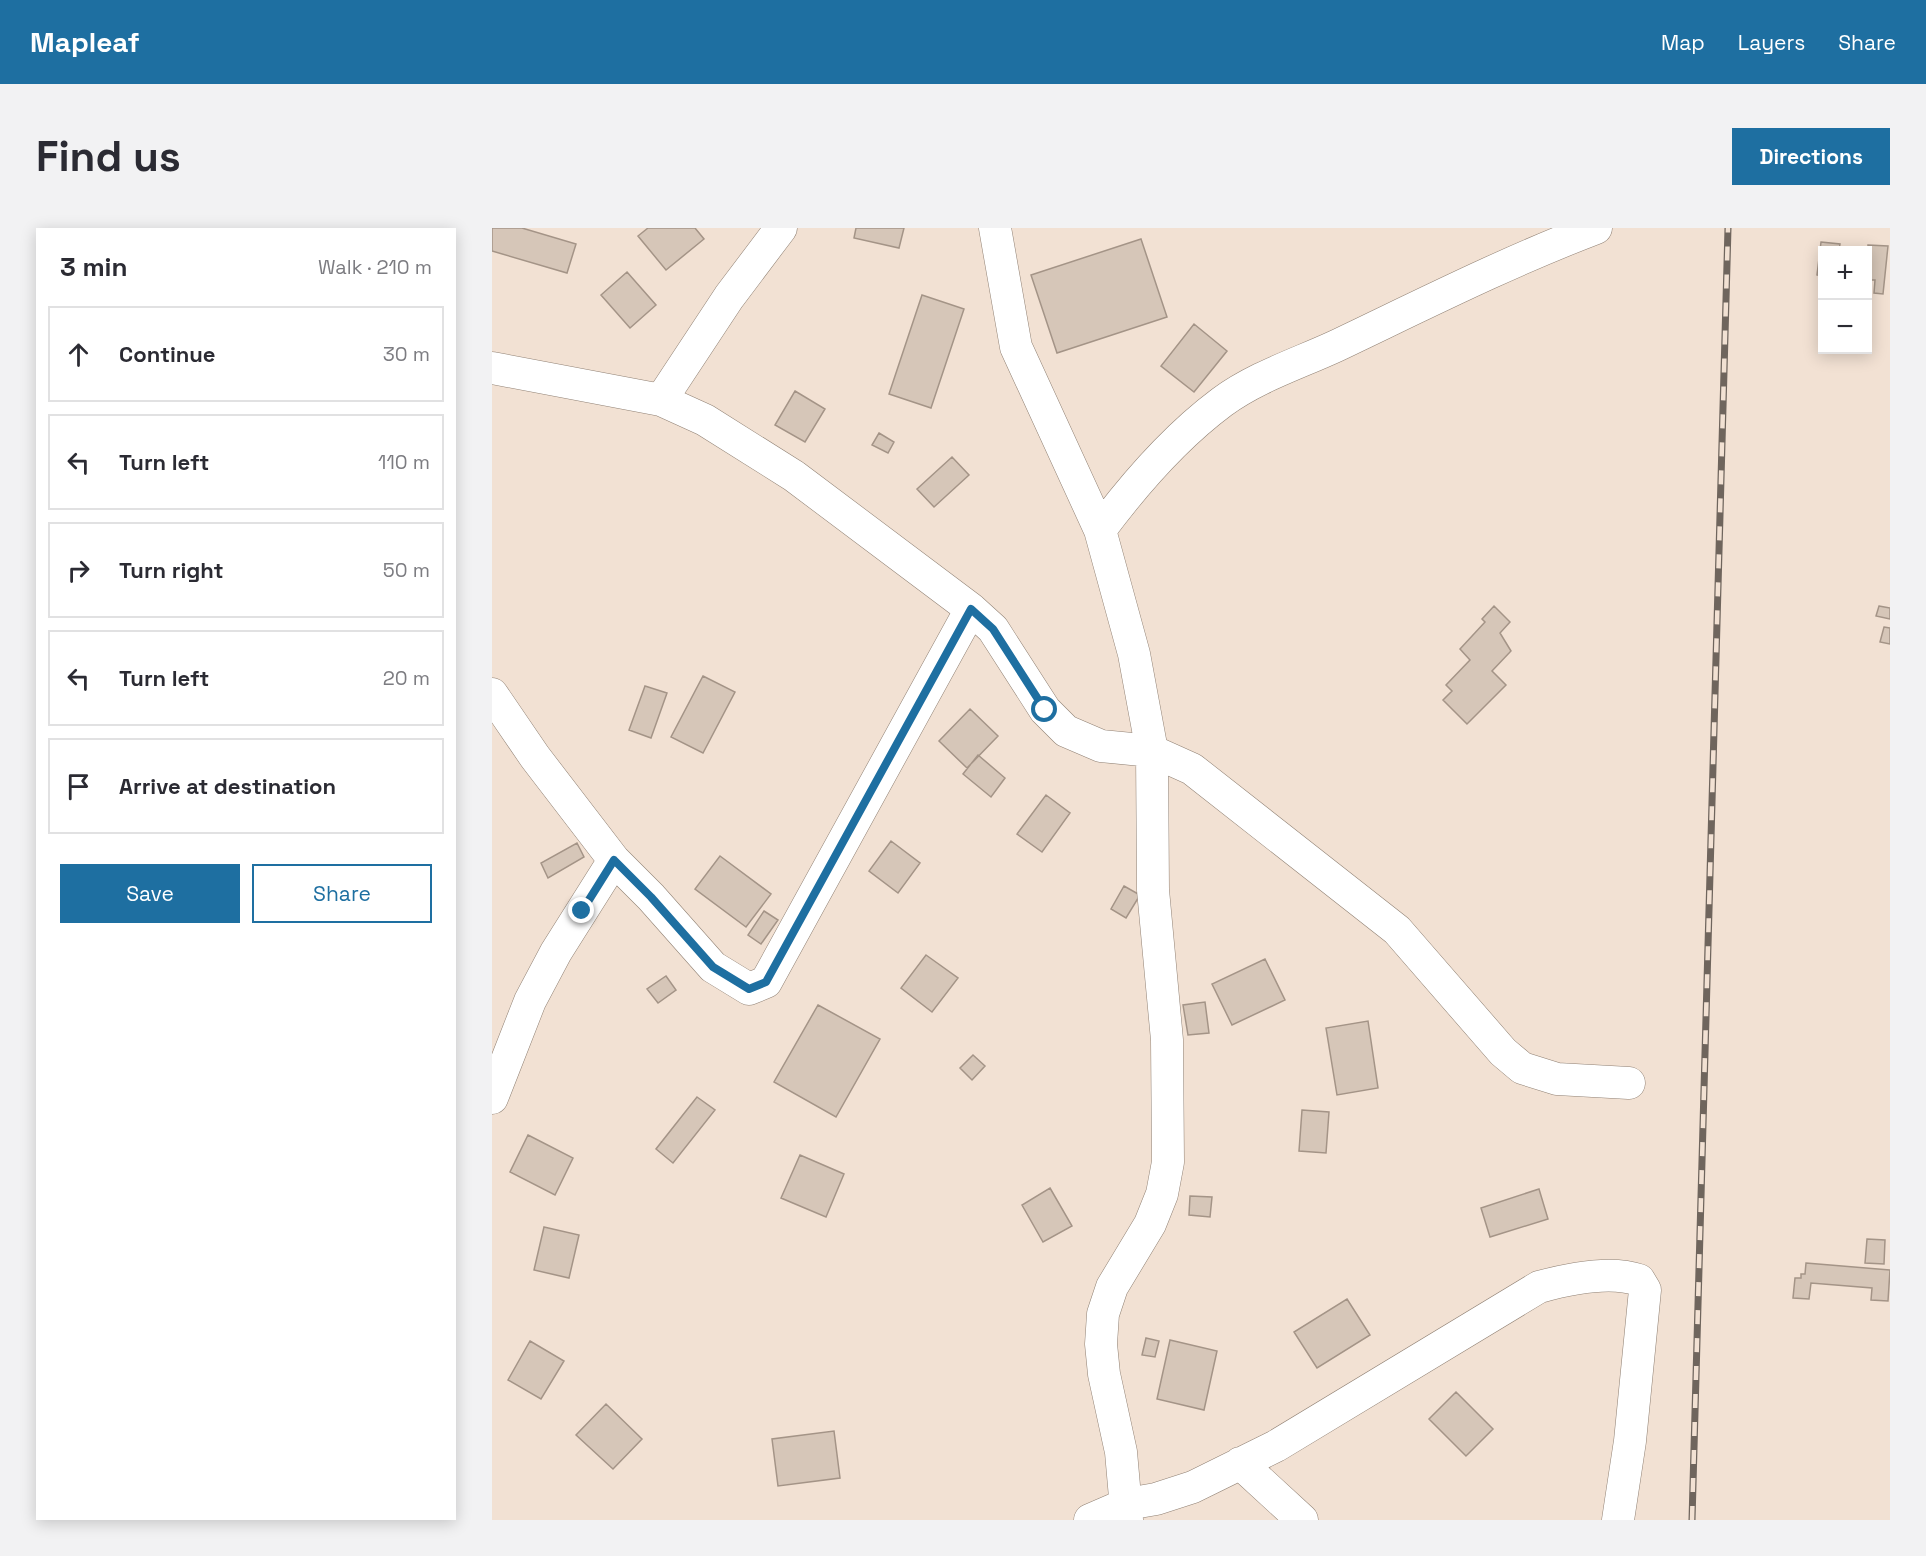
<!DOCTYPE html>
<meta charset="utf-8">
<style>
:root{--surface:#fff;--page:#f2f2f3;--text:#2b2b33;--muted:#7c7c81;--line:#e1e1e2;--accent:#1e6fa1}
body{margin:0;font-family:"Space Grotesk",sans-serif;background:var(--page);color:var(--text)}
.controls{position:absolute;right:18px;top:18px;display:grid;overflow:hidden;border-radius:0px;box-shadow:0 3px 15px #0003}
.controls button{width:54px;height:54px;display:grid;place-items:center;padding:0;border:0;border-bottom:2px solid var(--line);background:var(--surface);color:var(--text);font:30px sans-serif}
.stop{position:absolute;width:18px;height:18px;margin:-14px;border:4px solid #1e6fa1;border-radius:50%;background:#fff}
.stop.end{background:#1e6fa1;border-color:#fff;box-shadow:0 2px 6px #0008}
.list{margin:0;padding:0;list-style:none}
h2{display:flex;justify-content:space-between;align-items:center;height:78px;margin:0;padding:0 24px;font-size:26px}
h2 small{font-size:20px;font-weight:400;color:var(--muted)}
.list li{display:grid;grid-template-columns:39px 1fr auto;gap:18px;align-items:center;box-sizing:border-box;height:96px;margin:0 12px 12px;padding:0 12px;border:2px solid var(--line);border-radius:0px}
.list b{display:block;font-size:22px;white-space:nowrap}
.list em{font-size:20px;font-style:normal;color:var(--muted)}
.actions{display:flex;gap:12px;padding:18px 24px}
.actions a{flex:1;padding:14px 0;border:2px solid var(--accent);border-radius:0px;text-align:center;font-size:21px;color:var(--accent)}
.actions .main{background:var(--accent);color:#fff}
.icon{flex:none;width:33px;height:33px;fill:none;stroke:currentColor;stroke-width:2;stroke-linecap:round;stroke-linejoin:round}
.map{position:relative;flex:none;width:1398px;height:1292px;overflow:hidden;border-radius:0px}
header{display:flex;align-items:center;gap:36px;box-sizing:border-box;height:84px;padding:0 30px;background:var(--accent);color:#fff}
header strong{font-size:28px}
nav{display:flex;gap:33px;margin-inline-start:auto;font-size:21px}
.intro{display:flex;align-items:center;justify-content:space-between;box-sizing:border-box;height:144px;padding:0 36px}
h1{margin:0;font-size:42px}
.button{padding:15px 27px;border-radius:0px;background:var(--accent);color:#fff;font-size:21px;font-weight:700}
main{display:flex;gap:36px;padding:0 36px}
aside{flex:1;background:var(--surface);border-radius:0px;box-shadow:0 3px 15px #0003}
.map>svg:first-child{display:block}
.building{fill:#d6c6b8;stroke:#a49487;stroke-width:1.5}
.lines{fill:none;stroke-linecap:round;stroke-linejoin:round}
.street-casing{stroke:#908174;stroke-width:33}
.street{stroke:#fff;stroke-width:32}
.rail-casing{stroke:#6f655d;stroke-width:7}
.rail{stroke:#f2e1d3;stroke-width:4.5;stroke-dasharray:14;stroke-linecap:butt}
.route{stroke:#1e6fa1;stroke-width:8}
</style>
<header>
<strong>Mapleaf</strong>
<nav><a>Map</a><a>Layers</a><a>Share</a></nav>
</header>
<div class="intro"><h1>Find us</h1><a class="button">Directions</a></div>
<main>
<aside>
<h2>3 min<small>Walk · 210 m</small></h2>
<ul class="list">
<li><svg class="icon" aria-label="ahead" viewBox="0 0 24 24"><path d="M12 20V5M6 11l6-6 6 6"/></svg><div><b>Continue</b></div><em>30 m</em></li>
<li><svg class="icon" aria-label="left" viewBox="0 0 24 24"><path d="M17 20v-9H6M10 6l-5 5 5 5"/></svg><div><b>Turn left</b></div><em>110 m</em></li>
<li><svg class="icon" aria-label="right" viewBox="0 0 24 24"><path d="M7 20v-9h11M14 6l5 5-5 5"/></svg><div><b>Turn right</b></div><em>50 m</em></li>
<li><svg class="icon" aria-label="left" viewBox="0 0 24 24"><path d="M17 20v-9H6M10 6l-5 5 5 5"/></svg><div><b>Turn left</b></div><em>20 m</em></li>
<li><svg class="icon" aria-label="arrive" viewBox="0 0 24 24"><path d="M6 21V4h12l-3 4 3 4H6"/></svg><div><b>Arrive at destination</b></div></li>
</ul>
<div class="actions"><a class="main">Save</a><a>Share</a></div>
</aside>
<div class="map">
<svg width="1398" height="1292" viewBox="0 0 1398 1292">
<rect width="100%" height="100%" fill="#f2e1d3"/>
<path class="building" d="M0,0h30l54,16 -9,29 -75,-22z
M156,0h47l9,11 -38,31 -28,-34z
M364,0h48l-5,20 -45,-10z
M649,11l26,78 -110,36 -26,-78z
M1329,14l19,2 -1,6h-17v26l-5,-1z
M1376,17l20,1 -5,48 -9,-1 1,-13h-7z
M135,44l29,33 -26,23 -29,-33z
M430,67l42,14 -33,99 -42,-14z
M702,96l33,27 -33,41 -33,-26z
M303,163l30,18 -20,33 -30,-17z
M387,205l15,9 -6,11 -16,-8z
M460,229l17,18 -35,32 -17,-18z
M1002,378l16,16 -10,11 11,18 -19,20 14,14 -39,39 -24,-24 9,-9 -6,-6 24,-25 -10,-11 25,-27 -3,-3z
M1387,378l11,2v11l-14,-3z
M1392,399l6,1v16l-10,-2z
M211,448l32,16 -32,61 -32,-16z
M153,458l22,7 -16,45 -22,-8z
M478,481l28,27 -31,32 -28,-27z
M486,527l27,23 -14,19 -28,-23z
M554,567l24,18 -28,39 -25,-18z
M399,613l29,22 -22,30 -29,-22z
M85,615l7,14 -36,21 -7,-15z
M228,628l51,38 -25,33 -51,-38z
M632,658l16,9 -14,23 -15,-9z
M272,683l14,9 -17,24 -13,-9z
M434,727l32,23 -26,34 -31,-24z
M773,731l20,41 -53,25 -20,-41z
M174,748l10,14 -18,13 -11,-14z
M713,774l4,31 -21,2 -5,-30z
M326,777l62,34 -44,78 -62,-35z
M876,793l10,67 -41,7 -11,-67z
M481,827l12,11 -13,14 -12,-12z
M205,869l18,13 -42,53 -17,-14z
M810,882l27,2 -3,41 -27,-2z
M36,907l45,23 -18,37 -45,-23z
M308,927l44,19 -18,43 -45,-19z
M558,960l22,38 -29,16 -21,-37z
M1047,961l9,30 -58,18 -9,-29z
M698,968l22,1 -2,20 -21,-2z
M52,999l35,8 -10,43 -35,-8z
M1375,1011l18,1 -1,24 -19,-1z
M1314,1035l84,7 -2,31 -17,-1 1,-12 -61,-5 -2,16 -16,-1 2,-20h6v-4h4z
M855,1071l23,36 -53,33 -23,-36z
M654,1110l13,3 -4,16 -13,-2z
M678,1112l47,11 -13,59 -47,-11z
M38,1113l34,20 -23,38 -33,-19z
M964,1164l37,37 -27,27 -37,-37z
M114,1176l36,35 -29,30 -37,-34z
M342,1203l6,47 -62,8 -6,-47z"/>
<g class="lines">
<g class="street-casing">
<path id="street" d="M503,0l21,119 84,183 34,124 18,97 1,139 14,150 1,122 -6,32 -12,30 -38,63 -9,27 -2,30 3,30 17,78 6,68
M0,140l169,32 44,20 89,56 177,133 22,20 52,81 21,21 35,15 51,5 40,18 205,161 106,122 19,16 35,11 72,4
M169,172l68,-103 52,-69
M608,302c35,-47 75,-93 122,-128 34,-25 75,-38 114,-56 86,-41 171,-84 260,-118
M0,466l43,63 79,103 37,37 62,70 36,22 17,-7 205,-373
M0,870l38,-97 26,-49 58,-92
M748,1235l62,57
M598,1292l37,-16 29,-5 37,-12 83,-41 263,-159c29,-8 71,-17 100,-7l6,10 -15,151 -12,79"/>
</g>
<use href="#street" class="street"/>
<g class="rail-casing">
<path id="rail" d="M1200,1292l36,-1292"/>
</g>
<use href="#rail" class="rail"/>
</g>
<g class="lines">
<path class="route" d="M90,683l32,-51 37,37 62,70 36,22 17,-7 205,-373 22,20 52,81"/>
</g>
</svg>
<div class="controls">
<button>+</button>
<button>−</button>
</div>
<div class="stop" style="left:553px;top:482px"></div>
<div class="stop end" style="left:90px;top:683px"></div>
</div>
</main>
